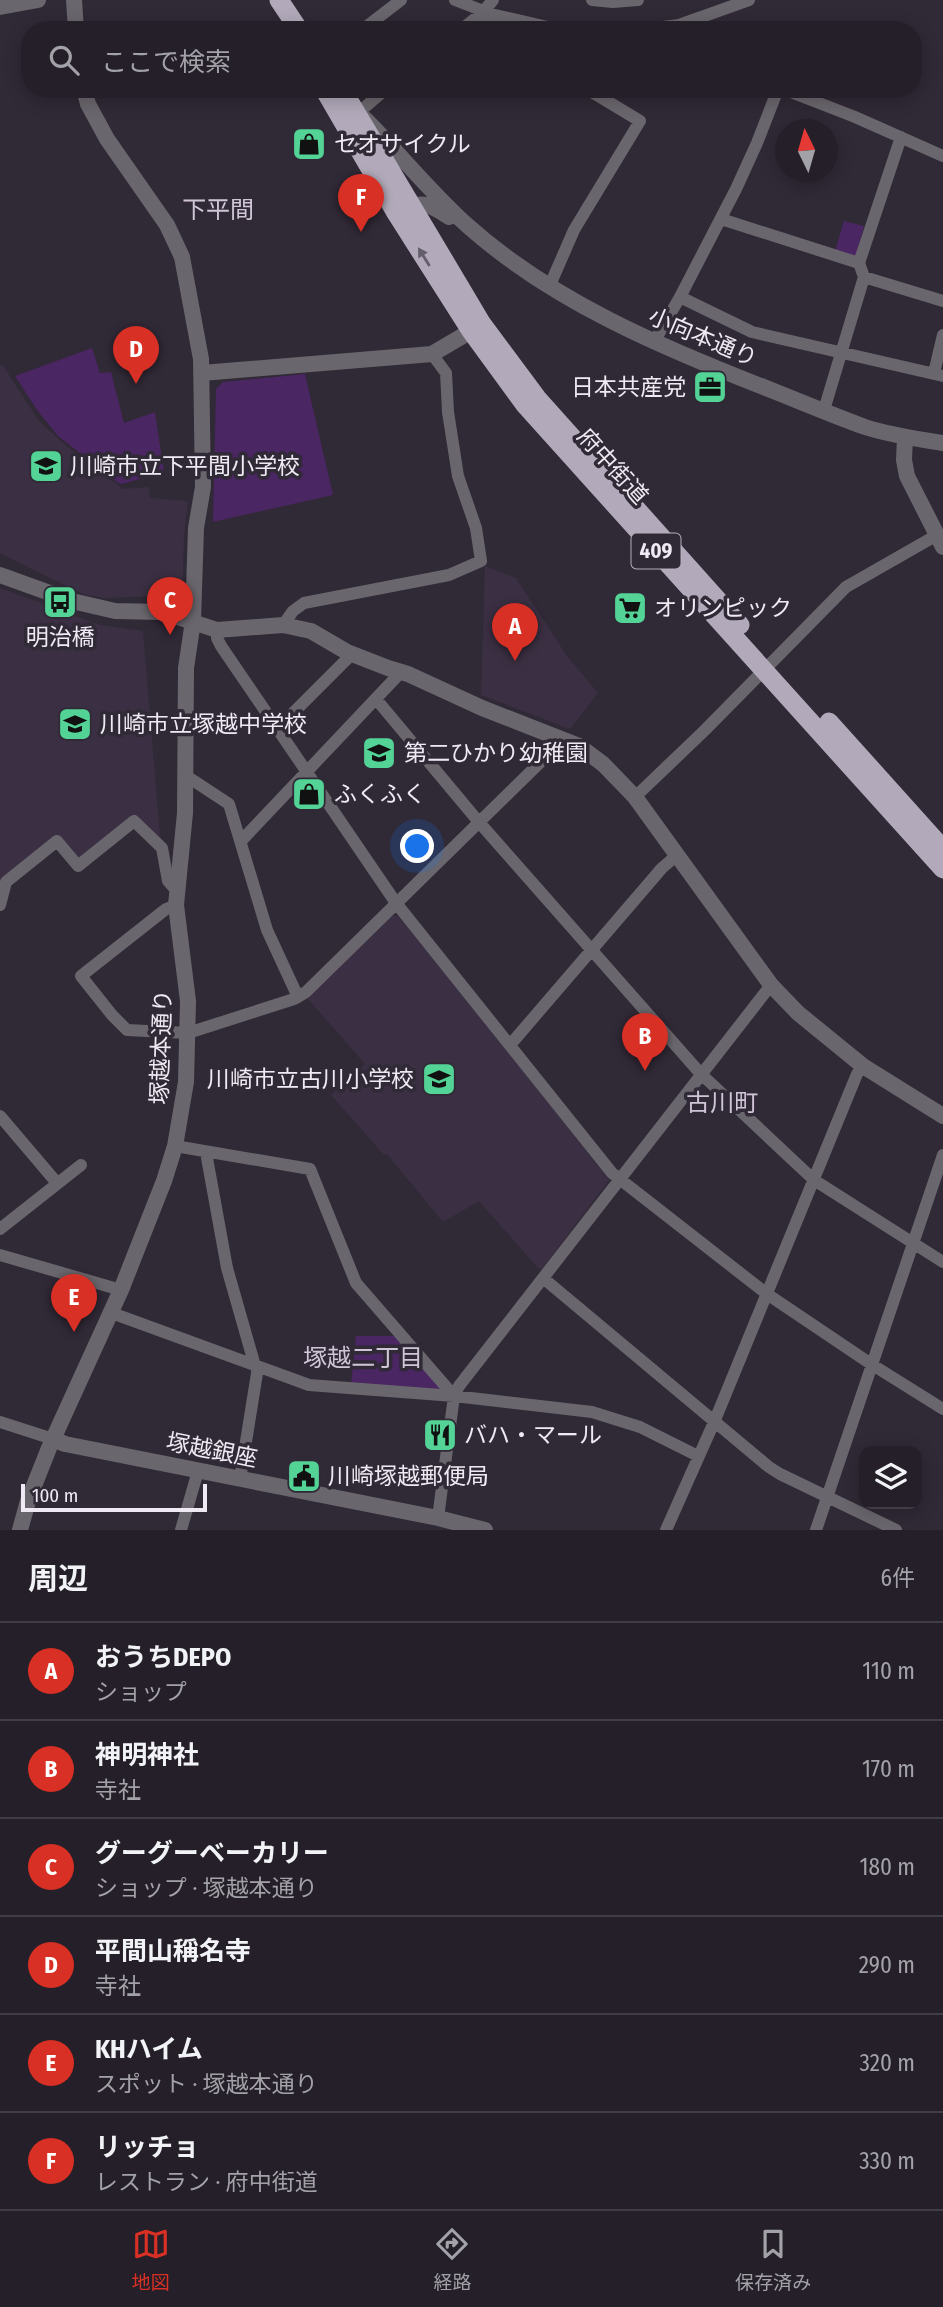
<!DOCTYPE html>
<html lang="ja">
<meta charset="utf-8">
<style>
:root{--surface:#241f28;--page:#302c34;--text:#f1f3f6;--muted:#a3a2a8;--line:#413d45;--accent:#d93025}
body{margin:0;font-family:"Fira Sans Condensed","Noto Sans JP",sans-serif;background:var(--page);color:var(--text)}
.controls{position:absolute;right:21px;bottom:21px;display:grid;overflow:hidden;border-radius:14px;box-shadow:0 4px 18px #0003}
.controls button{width:63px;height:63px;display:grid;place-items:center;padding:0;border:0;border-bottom:2px solid var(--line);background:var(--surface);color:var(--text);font:35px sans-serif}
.compass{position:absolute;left:775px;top:119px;width:63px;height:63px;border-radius:50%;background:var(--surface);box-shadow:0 4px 18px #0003;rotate:355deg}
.scale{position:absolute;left:21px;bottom:18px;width:186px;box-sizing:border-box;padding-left:7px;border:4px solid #eee9f2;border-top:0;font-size:19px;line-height:24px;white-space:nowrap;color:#eee9f2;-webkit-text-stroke:5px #302936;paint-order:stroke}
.you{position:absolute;left:418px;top:847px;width:24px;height:24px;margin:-18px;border:5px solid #fff;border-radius:50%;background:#1a73e8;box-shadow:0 0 0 10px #1a73e833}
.badge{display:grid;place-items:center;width:46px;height:46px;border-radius:50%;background:var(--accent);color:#fff;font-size:23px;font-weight:700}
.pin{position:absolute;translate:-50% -58px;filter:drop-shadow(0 2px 4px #0008)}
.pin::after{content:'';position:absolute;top:37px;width:24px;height:21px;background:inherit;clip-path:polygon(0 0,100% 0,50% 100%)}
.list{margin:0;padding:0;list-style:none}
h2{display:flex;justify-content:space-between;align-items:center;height:91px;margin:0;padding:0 28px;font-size:30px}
h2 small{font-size:23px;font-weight:400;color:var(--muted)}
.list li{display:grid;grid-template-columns:46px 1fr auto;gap:21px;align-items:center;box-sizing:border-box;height:98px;padding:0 28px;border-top:2px solid var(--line)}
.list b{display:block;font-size:26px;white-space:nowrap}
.list p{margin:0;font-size:23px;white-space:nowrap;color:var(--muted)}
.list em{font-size:23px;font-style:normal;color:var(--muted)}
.icon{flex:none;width:38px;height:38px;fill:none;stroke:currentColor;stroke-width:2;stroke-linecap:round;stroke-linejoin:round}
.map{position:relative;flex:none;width:943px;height:1530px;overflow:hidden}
.search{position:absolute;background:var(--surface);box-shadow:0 4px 18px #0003;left:21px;right:21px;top:21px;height:77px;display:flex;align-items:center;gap:18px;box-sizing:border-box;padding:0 24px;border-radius:28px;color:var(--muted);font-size:26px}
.sheet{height:679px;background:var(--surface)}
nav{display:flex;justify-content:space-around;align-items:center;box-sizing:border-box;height:98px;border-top:2px solid var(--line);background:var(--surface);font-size:19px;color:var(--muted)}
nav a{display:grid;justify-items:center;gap:4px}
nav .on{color:var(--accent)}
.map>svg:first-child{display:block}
.built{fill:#3b3043}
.green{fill:#4a2662}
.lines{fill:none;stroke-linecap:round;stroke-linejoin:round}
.minor{stroke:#6a666d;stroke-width:12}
.tertiary{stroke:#6a666d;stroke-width:16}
.trunk{stroke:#b2aaba;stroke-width:19}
.oneway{fill:#645d6b}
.labels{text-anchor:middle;stroke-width:7;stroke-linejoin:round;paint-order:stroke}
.shield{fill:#302936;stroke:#b5afba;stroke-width:2}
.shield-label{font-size:21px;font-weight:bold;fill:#eee9f2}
.poi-label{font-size:23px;fill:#eee9f2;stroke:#302936;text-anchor:start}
.street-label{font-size:23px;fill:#eee9f2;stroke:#302936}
.neighbourhood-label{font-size:24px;fill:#cfc5d7;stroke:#302936}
</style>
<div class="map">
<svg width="943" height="1530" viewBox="0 0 943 1530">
<rect width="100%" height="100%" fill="#302936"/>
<path class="built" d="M2,364l37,57 26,24 58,44 26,-2 1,11 38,3 -4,35 -2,65 -24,-5 -55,2 -20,-4 -83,-41v-188z
M485,566l31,12 51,78 31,37 -28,36 -89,-34z
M0,588l100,37 43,6 17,205 -8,-3 -13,-14 -60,40 -22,-25 -57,46z
M392,916h6l56,67 155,197 -66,88 -4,1 -60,-68 -36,21 -56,-68 -3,1 -53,-60 34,-31 -57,-65z"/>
<path class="green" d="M844,221l20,5 -8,31 -21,-6z
M92,348l8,25 11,-1 13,51 31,-11 9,60 -42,12 -5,-2 -59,-46 -21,-26 -22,-34z
M305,374l28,121 -120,27 3,-133 7,-7z
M356,1336h40l51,56 -96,-8z"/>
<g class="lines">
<path class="minor" d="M455,0l36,14 70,16
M592,0l21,2 25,-2
M482,13l14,17
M362,30l39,-30
M461,30l21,-17 11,-13
M639,30l40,-5 70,-25
M783,89l72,28 88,39
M358,113l28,-24
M721,219l138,44
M864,277l79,24
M550,285l24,-55 66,-109 -53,-32
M680,297l72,35 191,44
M654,342l26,-45 56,-108 21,-46 21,-54
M934,373l9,-38
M824,410l40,-133 -5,-14 42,-126
M283,625l10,-14 11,-8 145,-28 32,-14 -5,-33 -18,-52 -10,-64 -2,-39 -14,-19
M217,630v8l4,8 175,257 216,270 155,121 104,70 72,45
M376,699l102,122 222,252 114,107 129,82
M277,729l75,-75
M185,780l6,-1 38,25 38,126 31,67
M635,797l69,-66 142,-144 91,-52
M241,841l161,-170
M0,905l6,-23 51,-41 21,25 56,-45 28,27 6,33 9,10
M176,905l-10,4 -85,67 31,39 15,15 61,3 106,-34 12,-7 257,-252
M510,1045l152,-177 14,-12
M0,1116l57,67
M175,1146l135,23 46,114 98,113 138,16 48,15 58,29
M208,1152l-1,6 20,110 28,98
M0,1229l81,-64
M0,1255l121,35
M543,1278l226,189 11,7 116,56
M109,1312l200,73 145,11
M0,1422l53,17
M240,1479l18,-112
M438,1518l16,-122 5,-10 312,-401
M181,1530l17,-59
M666,1530l49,-110 142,-346 6,-8
M816,1530l127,-375"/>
<path class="tertiary" d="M74,0l2,30
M0,7l38,-7
M365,119c35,35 66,74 103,107 84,75 195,122 298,162 33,13 66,27 99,39 25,8 52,12 78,16
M403,210c20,-11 29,-4 46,7
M202,373l230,-19 39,-23
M905,437l-1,23 3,16 36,71
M0,575l72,26 43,10 47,1 55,18 66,-5 28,6 36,21 41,16 20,6 74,34 97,38 24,18 32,33 136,188 27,28 65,53 80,50
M53,1439l12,5 373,74 47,12
M20,1530l8,-29 21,-53 72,-158 43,-109 11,-35 11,-64 2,-81 -12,-96 9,-92 1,-145 7,-47 3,-93 7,-41 -2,-128 -19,-102 -15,-32 -60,-86 -19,-35 -4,-15"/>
<path class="trunk" d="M279,0l20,30
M324,89l72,124 75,118 54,74 418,464
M342,89l140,235 55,74 203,227
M829,722l114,127"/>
</g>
<defs><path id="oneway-solid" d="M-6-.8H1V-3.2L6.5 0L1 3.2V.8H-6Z" transform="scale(1.75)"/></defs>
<use class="oneway" href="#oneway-solid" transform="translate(424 257) rotate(-122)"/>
<defs>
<g id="shop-square" transform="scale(1.75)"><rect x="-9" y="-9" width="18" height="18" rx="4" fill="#53d396" stroke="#302936"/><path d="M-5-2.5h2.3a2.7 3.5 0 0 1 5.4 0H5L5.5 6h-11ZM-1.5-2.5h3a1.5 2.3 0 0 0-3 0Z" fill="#111"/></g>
<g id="office-square" transform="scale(1.75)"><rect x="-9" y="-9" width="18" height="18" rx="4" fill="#53d396" stroke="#302936"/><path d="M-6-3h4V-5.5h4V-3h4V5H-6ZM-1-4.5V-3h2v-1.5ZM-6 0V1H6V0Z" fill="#111"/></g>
<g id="school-square" transform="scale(1.75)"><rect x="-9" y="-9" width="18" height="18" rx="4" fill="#53d396" stroke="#302936"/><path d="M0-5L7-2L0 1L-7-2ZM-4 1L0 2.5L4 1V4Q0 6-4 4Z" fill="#111"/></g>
<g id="bus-square" transform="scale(1.75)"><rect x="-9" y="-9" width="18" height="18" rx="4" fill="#53d396" stroke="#302936"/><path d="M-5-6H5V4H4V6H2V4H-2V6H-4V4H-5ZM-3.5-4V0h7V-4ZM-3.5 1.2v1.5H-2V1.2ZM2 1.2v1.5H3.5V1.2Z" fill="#111"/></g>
<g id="supermarket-square" transform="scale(1.75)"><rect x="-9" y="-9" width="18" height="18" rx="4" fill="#53d396" stroke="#302936"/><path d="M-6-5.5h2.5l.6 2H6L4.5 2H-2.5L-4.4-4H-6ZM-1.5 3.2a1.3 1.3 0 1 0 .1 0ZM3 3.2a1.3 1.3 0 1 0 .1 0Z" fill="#111"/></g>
<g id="restaurant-square" transform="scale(1.75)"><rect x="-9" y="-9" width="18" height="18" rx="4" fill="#53d396" stroke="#302936"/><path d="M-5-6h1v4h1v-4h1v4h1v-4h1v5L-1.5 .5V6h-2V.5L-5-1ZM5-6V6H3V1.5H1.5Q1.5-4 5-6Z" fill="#111"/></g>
<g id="civic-square" transform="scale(1.75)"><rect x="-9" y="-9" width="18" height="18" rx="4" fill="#53d396" stroke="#302936"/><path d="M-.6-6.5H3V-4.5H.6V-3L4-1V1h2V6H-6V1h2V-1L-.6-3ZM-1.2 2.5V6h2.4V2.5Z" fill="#111"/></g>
</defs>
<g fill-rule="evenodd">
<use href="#shop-square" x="309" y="144"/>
<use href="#office-square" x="710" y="387"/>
<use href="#school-square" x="46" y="466"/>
<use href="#bus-square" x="60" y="602"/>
<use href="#supermarket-square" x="630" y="608"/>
<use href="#school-square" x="75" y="724"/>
<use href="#school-square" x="379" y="753"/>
<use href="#shop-square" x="309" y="794"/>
<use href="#school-square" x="439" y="1079"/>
<use href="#restaurant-square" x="440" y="1435"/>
<use href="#civic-square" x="304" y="1476"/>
</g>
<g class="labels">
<rect class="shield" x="631.5" y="533.5" width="49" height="35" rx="5"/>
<g class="shield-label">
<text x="656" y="558">409</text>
</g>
<g class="poi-label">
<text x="334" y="152">セオサイクル</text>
<text x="686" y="395" text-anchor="end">日本共産党</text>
<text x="70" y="474">川崎市立下平間小学校</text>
<text x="654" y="616">オリンピック</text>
<text x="60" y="645" text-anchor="middle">明治橋</text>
<text x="100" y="732">川崎市立塚越中学校</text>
<text x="404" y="761">第二ひかり幼稚園</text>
<text x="334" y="802">ふくふく</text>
<text x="414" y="1087" text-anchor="end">川崎市立古川小学校</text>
<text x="464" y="1443">バハ・マール</text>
<text x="328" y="1484">川崎塚越郵便局</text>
</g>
<g class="street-label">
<text transform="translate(703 337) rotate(23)" y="8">小向本通り</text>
<text transform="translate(613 466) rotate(48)" y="8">府中街道</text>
<text transform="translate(161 1047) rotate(-88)" y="8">塚越本通り</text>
<text transform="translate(212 1450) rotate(11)" y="8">塚越銀座</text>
</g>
<g class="neighbourhood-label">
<text x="218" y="218">下平間</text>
<text x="722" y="1111">古川町</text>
<text x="363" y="1366">塚越二丁目</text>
</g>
</g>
</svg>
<div class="controls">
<button><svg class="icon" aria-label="layers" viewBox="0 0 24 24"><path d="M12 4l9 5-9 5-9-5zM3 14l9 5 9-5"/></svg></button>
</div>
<svg class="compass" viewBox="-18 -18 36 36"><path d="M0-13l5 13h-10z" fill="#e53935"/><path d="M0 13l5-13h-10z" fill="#a3a2a8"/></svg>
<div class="scale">100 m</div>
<div class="you"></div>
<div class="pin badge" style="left:515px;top:661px">A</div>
<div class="pin badge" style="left:645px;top:1071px">B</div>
<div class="pin badge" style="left:170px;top:635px">C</div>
<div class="pin badge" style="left:136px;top:384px">D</div>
<div class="pin badge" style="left:74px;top:1332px">E</div>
<div class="pin badge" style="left:361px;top:232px">F</div>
<div class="search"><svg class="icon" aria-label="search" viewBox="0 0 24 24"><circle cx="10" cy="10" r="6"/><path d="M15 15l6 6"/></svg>ここで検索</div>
</div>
<section class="sheet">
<h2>周辺<small>6件</small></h2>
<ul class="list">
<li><span class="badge">A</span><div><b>おうちDEPO</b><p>ショップ</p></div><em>110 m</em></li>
<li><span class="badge">B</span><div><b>神明神社</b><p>寺社</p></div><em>170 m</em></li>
<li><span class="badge">C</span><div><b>グーグーベーカリー</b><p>ショップ · 塚越本通り</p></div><em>180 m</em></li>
<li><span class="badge">D</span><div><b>平間山稱名寺</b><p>寺社</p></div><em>290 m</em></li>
<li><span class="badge">E</span><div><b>KHハイム</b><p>スポット · 塚越本通り</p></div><em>320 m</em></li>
<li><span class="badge">F</span><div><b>リッチョ</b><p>レストラン · 府中街道</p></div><em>330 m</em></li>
</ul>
</section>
<nav>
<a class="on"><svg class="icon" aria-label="map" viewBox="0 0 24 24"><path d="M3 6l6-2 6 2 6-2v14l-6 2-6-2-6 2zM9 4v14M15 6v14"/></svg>地図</a>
<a><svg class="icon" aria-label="directions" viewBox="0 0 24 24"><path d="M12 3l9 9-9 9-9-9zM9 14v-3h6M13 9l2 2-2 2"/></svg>経路</a>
<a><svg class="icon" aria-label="saved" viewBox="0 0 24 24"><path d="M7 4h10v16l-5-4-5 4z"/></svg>保存済み</a>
</nav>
